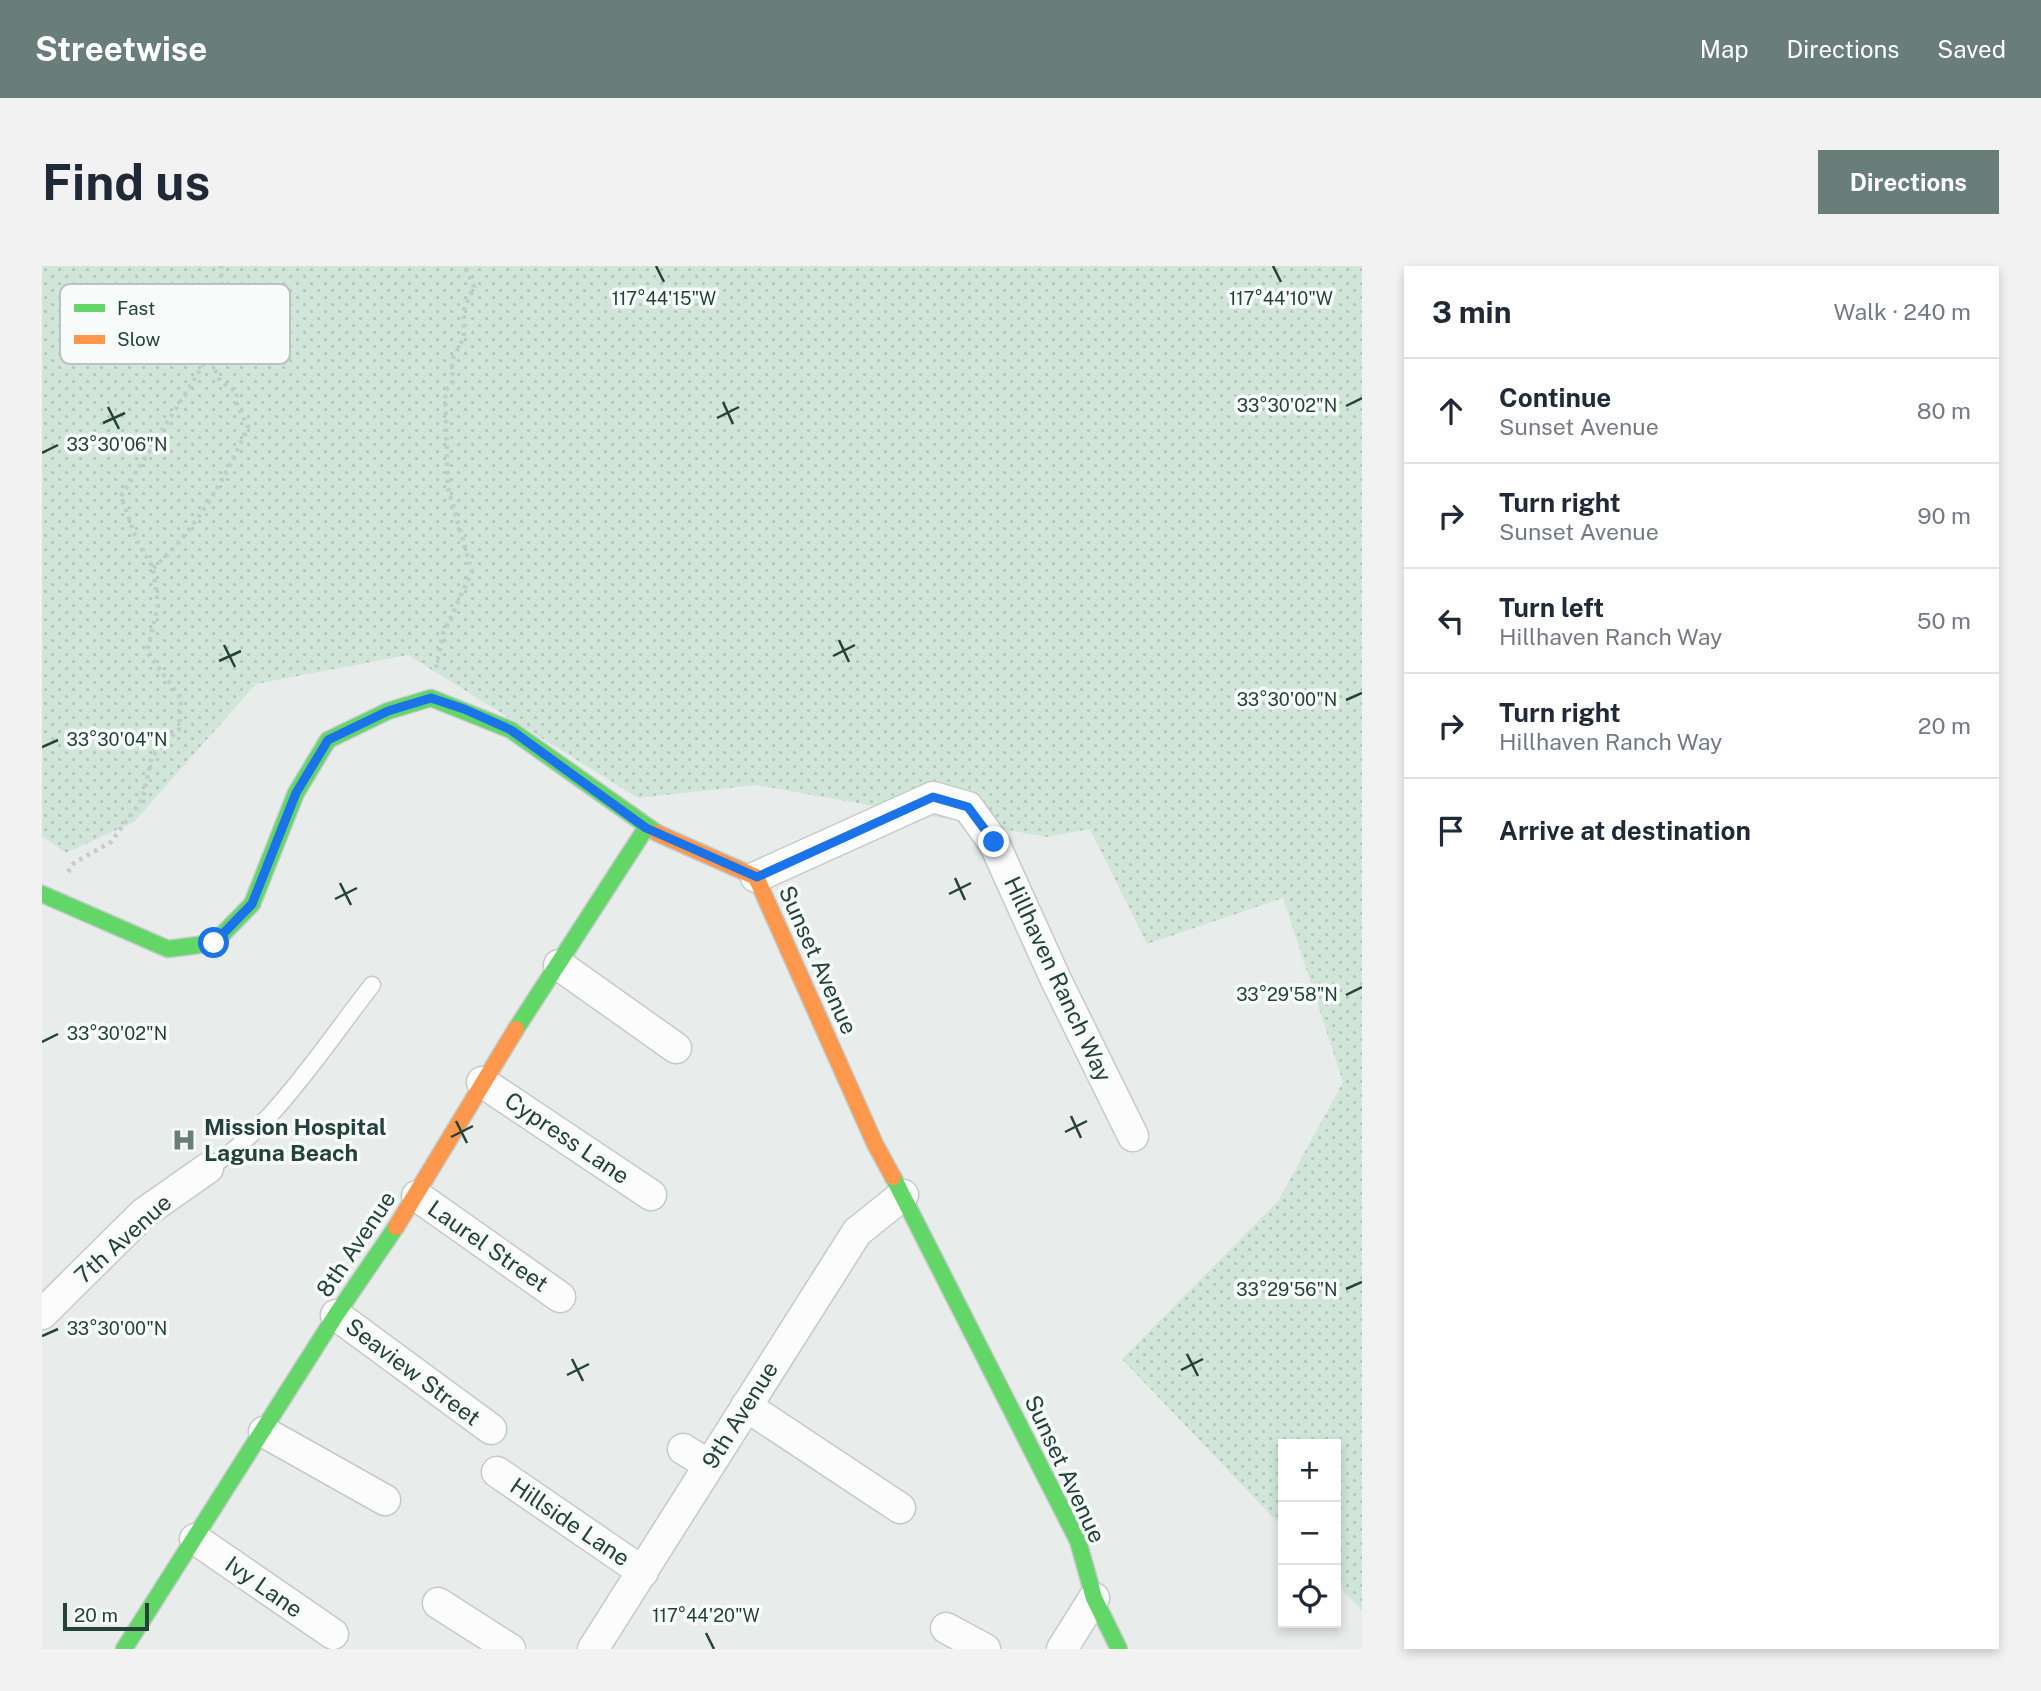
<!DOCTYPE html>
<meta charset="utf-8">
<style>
:root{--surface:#fff;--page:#f2f2f3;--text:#1f2937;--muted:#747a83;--line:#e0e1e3;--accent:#697e78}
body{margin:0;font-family:"Public Sans",sans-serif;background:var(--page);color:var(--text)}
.controls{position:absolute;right:21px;bottom:21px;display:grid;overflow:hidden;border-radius:0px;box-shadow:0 4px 10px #0003}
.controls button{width:63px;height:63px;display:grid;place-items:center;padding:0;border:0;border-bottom:2px solid var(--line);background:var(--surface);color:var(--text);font:35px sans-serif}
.scale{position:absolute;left:21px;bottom:18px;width:86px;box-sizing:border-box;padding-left:7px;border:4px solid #24423a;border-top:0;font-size:19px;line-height:24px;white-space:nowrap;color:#24423a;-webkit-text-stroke:5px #f7fbf9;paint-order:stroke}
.stop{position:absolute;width:21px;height:21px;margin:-16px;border:5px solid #1a73e8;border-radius:50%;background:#fff}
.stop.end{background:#1a73e8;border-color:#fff;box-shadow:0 2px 7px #0008}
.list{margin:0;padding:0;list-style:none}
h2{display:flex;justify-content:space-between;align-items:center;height:91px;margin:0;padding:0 28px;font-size:30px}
h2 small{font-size:23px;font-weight:400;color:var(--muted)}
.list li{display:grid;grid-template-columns:46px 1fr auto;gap:21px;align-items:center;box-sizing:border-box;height:105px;padding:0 28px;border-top:2px solid var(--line)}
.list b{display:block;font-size:26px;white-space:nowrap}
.list p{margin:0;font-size:23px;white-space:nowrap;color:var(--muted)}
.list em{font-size:23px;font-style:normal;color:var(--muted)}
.icon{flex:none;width:38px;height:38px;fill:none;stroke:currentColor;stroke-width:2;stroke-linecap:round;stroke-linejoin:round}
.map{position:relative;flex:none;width:1320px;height:1383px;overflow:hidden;border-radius:0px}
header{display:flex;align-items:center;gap:42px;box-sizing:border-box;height:98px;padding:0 35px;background:var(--accent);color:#fff}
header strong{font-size:33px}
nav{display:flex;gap:38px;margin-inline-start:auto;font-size:24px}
.intro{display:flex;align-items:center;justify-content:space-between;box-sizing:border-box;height:168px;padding:0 42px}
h1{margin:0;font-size:49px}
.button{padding:18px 32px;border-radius:0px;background:var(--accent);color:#fff;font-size:24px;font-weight:700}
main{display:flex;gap:42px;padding:0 42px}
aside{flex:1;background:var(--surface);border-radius:0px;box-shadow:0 4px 10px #0003}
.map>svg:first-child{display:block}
.grass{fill:url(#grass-dots)}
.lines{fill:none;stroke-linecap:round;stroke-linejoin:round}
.lane-casing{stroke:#c5cac8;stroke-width:19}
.street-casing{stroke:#c5cac8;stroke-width:33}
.fast-casing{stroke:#c3cbc8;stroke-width:19}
.slow-casing{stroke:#c3cbc8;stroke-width:19}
.path{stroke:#c3ccca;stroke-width:4.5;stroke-dasharray:3.5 5;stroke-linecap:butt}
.lane{stroke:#fcfcfc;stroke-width:16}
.street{stroke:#fcfcfc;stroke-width:30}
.fast{stroke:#63d668;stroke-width:16}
.slow{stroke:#ff974d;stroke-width:16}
.route{stroke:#1a73e8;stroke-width:9}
.ticks{fill:none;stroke:#24423a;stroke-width:2.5}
.labels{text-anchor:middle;stroke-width:7;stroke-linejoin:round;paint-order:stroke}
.street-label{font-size:23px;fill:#24423a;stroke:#f7fbf9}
.poi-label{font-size:23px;font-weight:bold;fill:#24423a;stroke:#f7fbf9;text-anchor:start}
.key{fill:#f7fbf9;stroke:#b8c4c0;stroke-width:2}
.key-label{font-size:19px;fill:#24423a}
.ticks-label{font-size:18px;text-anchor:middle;fill:#24423a;stroke:#f7fbf9;stroke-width:7;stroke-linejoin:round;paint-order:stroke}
</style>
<header>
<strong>Streetwise</strong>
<nav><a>Map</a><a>Directions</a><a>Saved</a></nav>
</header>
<div class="intro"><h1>Find us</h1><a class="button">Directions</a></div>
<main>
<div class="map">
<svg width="1320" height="1383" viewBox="0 0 1320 1383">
<defs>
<pattern id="grass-dots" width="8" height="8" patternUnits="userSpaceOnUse" patternTransform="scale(1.75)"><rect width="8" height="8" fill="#d1e6d8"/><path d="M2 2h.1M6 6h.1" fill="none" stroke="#b3c6ba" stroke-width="1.8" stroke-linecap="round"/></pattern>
</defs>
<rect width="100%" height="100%" fill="#e8edeb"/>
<path class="grass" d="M0,0h1320v1345l-26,-28v-139h-53v84l-161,-169 156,-158 65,-119 -60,-184 -136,46 -57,-115 -43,8 -291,-52 -118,13 -230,-143 -152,29 -122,138 -68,31 -24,-17z"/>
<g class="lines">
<g class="lane-casing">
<path id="lane" d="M166,902c61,-35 120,-127 164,-183"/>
</g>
<g class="street-casing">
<path id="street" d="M714,611l177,-80 35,10 26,36 62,137 77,156
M517,699l117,83
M440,816l169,113
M375,930l143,101
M0,1048l102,-101 64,-45
M294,1049l155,114
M704,1140l154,102
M222,1166l121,68
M641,1183l26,16
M455,1206l146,100
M153,1273l138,95
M396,1337l72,46
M904,1362l39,21
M551,1383l264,-417 46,-37
M1020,1383l32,-51"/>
</g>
<g class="fast-casing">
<path id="fast" d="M0,628l126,55 46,-6 38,-39 44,-111 32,-53 60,-29 43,-13 80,32 146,103
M474,763l130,-201
M851,911l185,364 16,57 25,51
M82,1383l212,-334 60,-88"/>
</g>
<g class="slow-casing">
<path id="slow" d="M615,567l99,44 119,267 18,33
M354,961l120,-198"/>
</g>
<path class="path" d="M111,302c43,-38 72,-89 95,-141l-12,-25 1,-10 -17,-11 -11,-25
M394,402l7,-34 29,-62 -24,-84 -3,-97 8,-9 -1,-22 12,-23v-28l10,-22 -9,-21
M26,606l6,-9 37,-21 32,-44 9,-42 27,-27 2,-31 -34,-46 11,-46 -5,-38 -16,-27 -16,-45 88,-140 14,-44 -2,-46"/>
<use href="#lane" class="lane"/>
<use href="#street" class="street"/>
<use href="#fast" class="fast"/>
<use href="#slow" class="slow"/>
</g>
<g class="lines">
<path class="route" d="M172,677l38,-39 44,-111 32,-53 60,-29 43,-13 33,11 47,21 135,98 111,49 176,-80 35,10 26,35"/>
</g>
<path class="ticks" d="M614,0l8,16M1231,0l8,16M681,136l10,22M1304,140l16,-8M66,141l11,22M675,152l22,-11M61,157l22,-10M0,187l16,-8M797,374l10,22M182,379l11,22M791,390l22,-11M177,395l22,-10M1304,434l16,-7M0,481l16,-7M913,612l10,22M298,617l11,22M907,628l22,-11M293,633l22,-11M1304,729l16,-8M0,776l16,-8M1029,850l10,22M414,855l11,22M1023,866l22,-11M409,871l22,-11M1304,1023l16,-7M0,1070l16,-7M1145,1088l11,22M530,1093l11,22M1139,1104l22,-11M525,1109l22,-11M664,1367l8,16"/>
<defs>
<g id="hospital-bare" transform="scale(1.89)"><path d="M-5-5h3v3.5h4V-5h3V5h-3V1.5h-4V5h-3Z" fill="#697e78" stroke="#f7fbf9" stroke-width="2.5" paint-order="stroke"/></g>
</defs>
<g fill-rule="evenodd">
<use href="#hospital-bare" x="142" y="874"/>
</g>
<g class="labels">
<g class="street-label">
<text transform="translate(776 694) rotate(66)" y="8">Sunset Avenue</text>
<text transform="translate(1016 713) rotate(65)" y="8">Hillhaven Ranch Way</text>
<text transform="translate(525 872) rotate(34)" y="8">Cypress Lane</text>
<text transform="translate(81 973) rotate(-42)" y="8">7th Avenue</text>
<text transform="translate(314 978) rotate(-56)" y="8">8th Avenue</text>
<text transform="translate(446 980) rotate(35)" y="8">Laurel Street</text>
<text transform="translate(371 1106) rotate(37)" y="8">Seaview Street</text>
<text transform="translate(698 1149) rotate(-58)" y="8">9th Avenue</text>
<text transform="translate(1023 1203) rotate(65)" y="8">Sunset Avenue</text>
<text transform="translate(528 1256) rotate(34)" y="8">Hillside Lane</text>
<text transform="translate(222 1321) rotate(35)" y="8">Ivy Lane</text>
</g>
<g class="poi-label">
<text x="162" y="869">Mission Hospital<tspan x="162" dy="26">Laguna Beach</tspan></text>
</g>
</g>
<rect x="18" y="18" width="230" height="80" rx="10" class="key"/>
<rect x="32" y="38" width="31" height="8" fill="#63d668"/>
<rect x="32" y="69" width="31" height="9" fill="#ff974d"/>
<g class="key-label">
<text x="75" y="49">Fast</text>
<text x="75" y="80">Slow</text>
</g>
<g class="ticks-label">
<text x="622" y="39">117°44'15"W</text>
<text x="1239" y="39">117°44'10"W</text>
<text x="1245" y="146">33°30'02"N</text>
<text x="75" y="185">33°30'06"N</text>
<text x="1245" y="440">33°30'00"N</text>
<text x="75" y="480">33°30'04"N</text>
<text x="1245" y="735">33°29'58"N</text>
<text x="75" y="774">33°30'02"N</text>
<text x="1245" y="1030">33°29'56"N</text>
<text x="75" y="1069">33°30'00"N</text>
<text x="664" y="1356">117°44'20"W</text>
</g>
</svg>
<div class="controls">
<button>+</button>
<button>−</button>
<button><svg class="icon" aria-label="locate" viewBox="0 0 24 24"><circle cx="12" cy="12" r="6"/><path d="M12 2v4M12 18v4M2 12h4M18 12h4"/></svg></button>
</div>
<div class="scale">20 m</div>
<div class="stop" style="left:172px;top:677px"></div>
<div class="stop end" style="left:952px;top:576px"></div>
</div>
<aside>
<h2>3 min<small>Walk · 240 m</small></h2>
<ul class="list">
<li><svg class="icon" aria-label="ahead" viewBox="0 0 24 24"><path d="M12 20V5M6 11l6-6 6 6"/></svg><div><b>Continue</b><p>Sunset Avenue</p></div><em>80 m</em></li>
<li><svg class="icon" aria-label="right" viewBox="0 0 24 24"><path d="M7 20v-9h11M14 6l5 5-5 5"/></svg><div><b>Turn right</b><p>Sunset Avenue</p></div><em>90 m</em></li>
<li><svg class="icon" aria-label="left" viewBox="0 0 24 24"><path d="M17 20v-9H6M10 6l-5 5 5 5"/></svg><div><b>Turn left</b><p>Hillhaven Ranch Way</p></div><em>50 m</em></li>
<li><svg class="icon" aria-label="right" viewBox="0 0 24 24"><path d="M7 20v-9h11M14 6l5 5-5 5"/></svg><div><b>Turn right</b><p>Hillhaven Ranch Way</p></div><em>20 m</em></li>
<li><svg class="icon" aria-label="arrive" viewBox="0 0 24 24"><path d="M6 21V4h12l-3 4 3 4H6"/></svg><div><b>Arrive at destination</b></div></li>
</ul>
</aside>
</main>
